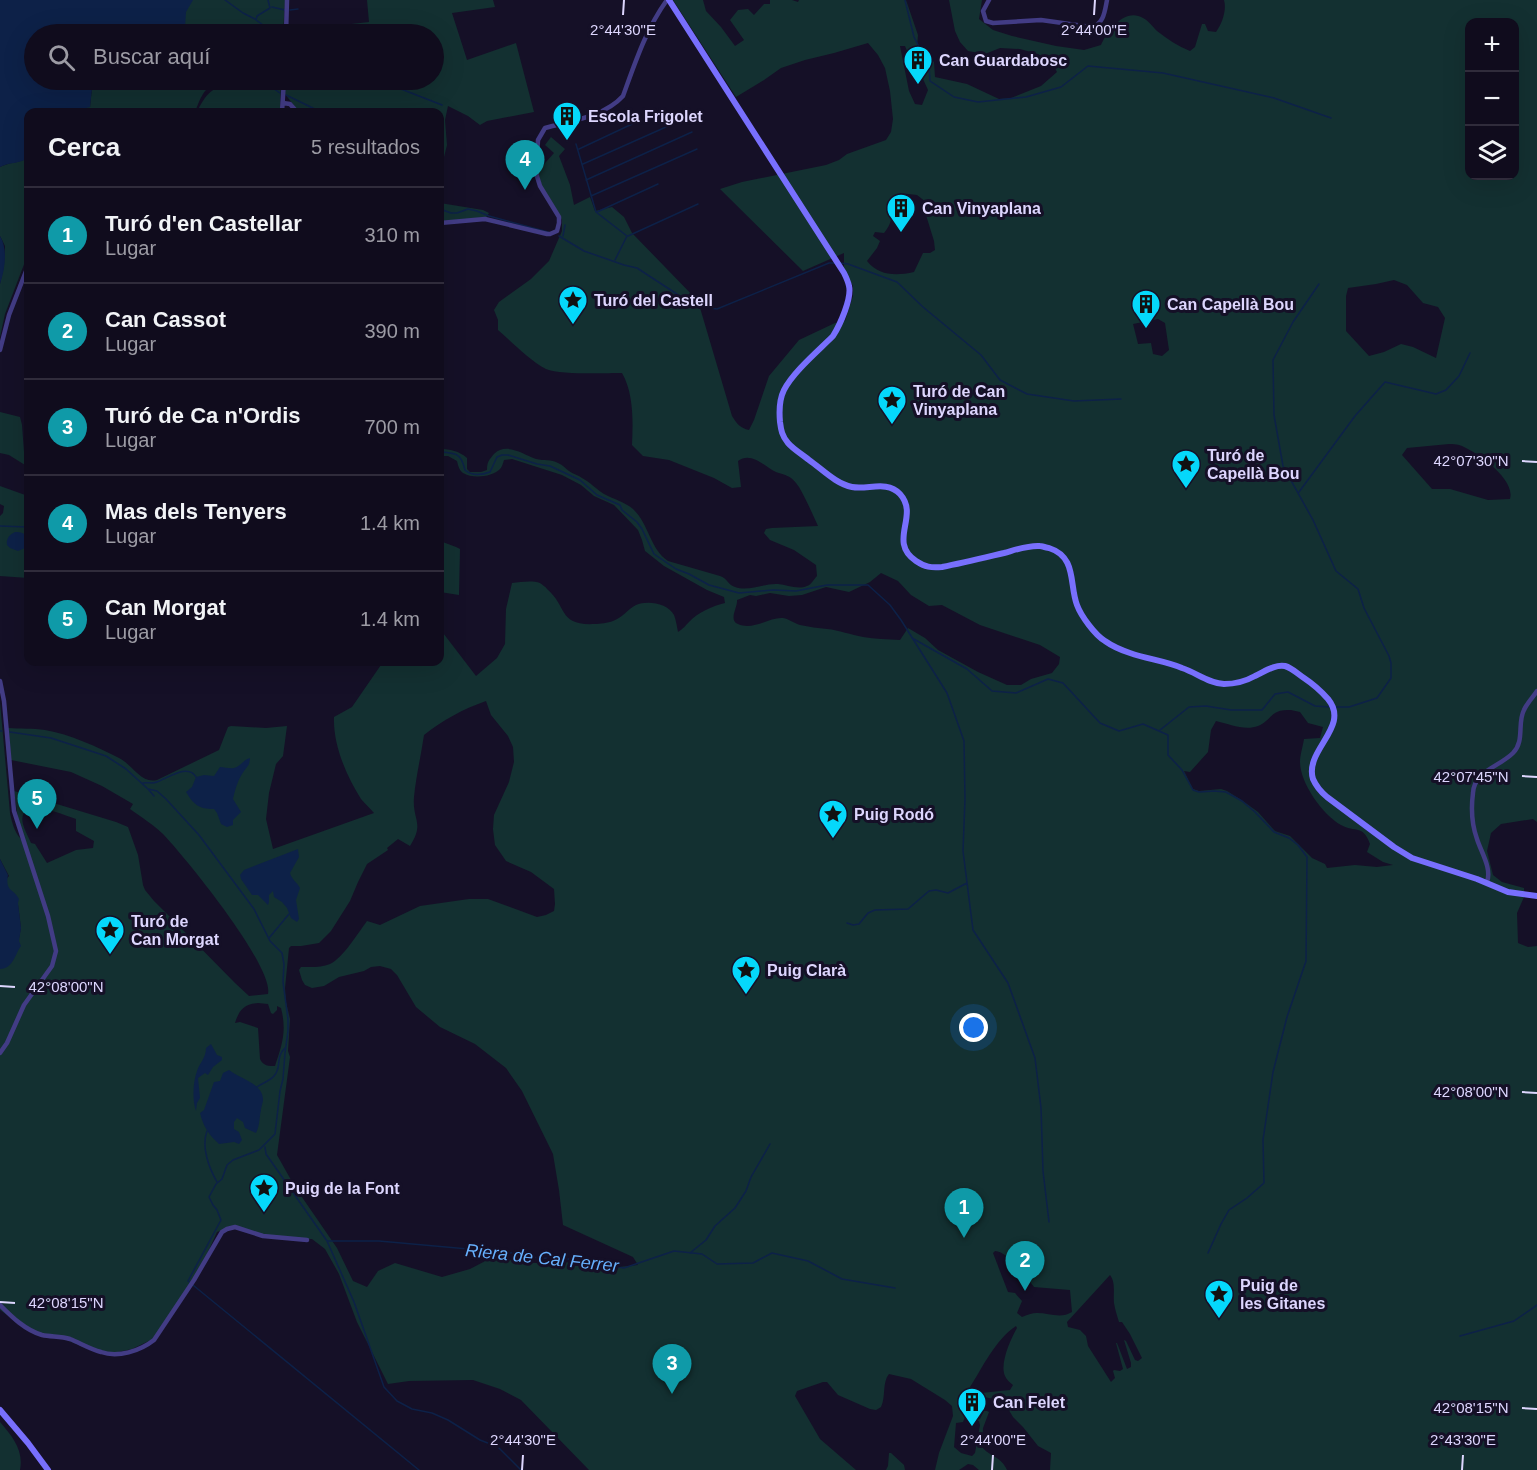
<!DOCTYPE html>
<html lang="es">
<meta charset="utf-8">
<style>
:root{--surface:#100c1d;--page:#191526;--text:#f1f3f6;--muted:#9c9ba4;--line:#302c3b;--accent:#b45309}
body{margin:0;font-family:Helvetica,sans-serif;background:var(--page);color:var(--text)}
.controls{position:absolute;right:18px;top:18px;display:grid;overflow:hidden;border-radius:12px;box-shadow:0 6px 24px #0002}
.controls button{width:54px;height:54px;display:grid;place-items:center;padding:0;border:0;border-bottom:2px solid var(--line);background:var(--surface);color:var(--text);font:30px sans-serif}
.you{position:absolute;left:974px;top:1028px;width:21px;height:21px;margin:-15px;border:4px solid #fff;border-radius:50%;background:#1a73e8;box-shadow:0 0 0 9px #1a73e833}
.badge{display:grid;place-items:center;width:39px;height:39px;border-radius:50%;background:var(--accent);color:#fff;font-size:20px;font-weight:700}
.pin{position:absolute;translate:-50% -50px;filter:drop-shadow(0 2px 3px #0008)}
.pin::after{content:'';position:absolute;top:32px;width:21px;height:18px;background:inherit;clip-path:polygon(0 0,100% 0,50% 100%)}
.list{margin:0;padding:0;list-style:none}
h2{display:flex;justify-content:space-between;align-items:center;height:78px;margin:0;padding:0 24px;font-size:26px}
h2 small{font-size:20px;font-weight:400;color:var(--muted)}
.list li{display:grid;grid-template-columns:39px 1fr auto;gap:18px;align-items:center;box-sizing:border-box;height:96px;padding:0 24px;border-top:2px solid var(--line)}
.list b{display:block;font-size:22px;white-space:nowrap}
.list p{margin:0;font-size:20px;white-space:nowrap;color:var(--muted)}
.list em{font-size:20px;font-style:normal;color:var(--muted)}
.icon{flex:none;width:33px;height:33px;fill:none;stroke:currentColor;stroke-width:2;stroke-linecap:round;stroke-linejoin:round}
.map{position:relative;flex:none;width:1537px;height:1470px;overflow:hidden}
.search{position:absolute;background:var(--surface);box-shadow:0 6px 24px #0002;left:24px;top:24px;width:420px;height:66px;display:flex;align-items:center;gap:15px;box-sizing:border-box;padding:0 21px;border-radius:33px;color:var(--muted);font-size:22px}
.panel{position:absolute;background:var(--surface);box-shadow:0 6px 24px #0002;left:24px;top:108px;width:420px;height:558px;border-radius:12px}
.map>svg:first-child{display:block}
.green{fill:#133031;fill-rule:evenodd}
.water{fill:#0d2148}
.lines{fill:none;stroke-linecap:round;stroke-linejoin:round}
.stream{stroke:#0d2148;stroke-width:1.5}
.minor{stroke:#423c85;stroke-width:4.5}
.secondary{stroke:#786ffd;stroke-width:6}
.ticks{fill:none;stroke:#ddd6fe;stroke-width:2}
.labels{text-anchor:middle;stroke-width:6;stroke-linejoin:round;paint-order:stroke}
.poi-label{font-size:16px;font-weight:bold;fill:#ddd6fe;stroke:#151027;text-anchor:start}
.water-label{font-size:18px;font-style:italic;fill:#66b0fd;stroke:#151027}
.ticks-label{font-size:15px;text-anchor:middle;fill:#ddd6fe;stroke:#151027;stroke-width:6;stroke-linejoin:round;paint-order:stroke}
</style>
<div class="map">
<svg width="1537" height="1470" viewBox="0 0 1537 1470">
<rect width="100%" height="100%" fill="#151027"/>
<path class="green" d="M187,0h98l-2,34h-104z
M367,0h126l2,7 -43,6 15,47 49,-17 18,69 -47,9 -7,4 -12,-9 -20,-10 -3,14 2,25 -7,28v-61h-141l-14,-18 1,-14h148v-46h-146l1,-3 80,-9z
M673,0h30l3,11 15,16 14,19 9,-6 -14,-20 8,-10 10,-1 6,6 10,-11h6v-4h22l6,2 1,-2h107l12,35 -1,12 17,15 1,15 32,7 32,15 12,-1 30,-12 16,-14 -5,-10 -14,-8 -18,-5 -20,-1 -15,6 -17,-3 -8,-9 -5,-11 -6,-31h33l-3,19 14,11 19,6 44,10 28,4 17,-5c6,-14 24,-38 42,-27 6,3 10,9 14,13 10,8 21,15 33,20l5,-4 7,-23h3l3,7 8,1c6,-8 11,-22 8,-32h313v822l-4,-3 -32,5 -10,9 -4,18 6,24 9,7 22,6v9l-7,16 1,30 10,4 9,-1v524h-487l1,-17 -13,-7 -15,-19 -10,-10 -6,-10 -13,-8 -15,-3 -10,-6 -6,10 -1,13c4,4 13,7 18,6l4,-8h3l2,1 -6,16 -1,19c8,10 19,9 25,23h-28l-6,-5 -5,-1 -9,6h-24l4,-17 14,-37 -1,-10 -7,-6 -34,-21 -22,-5c-7,8 -3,23 -8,33l-5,3 -6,-1 -32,-14 -11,-13h-4l-26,9 -2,5 25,43 36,31h-267l-68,-70 -21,-11 -27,-9 -64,1 -21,3 -31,-62 -18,-48 -14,-25 -13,-10h-13l-43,-5 -26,-7 -13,5 -13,29 -11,18 -40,60 -21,10 -14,3h-11l-26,-6 -22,-9 -21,-4 -20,-10 -18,-13v-345l19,-27 2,-10 -3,-23 -15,-22 6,-7 -9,-17v-157l10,111c2,9 4,19 11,26l-7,-48 102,31 12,5 10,28 5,30 2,5 9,11 18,18 63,64 14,13 19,-2c6,-28 -83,-137 -105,-160 -9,-9 -22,-17 -33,-25l3,-5 -31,-18 -31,-14 -60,-12 -3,-32c12,1 25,0 37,2 25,4 52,17 74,28 14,7 22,26 38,22l62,-30 9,-23 3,-1 35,2 21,-2 -4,30 -7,8 -7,29 -3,26 7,30 101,-36c-4,-5 -9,-9 -13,-14 -15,-24 -28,-54 -27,-82l18,-10 31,-45h57v-33l36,47 21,-18 8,-14 1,-35 6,-26c9,-1 20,-3 28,0 1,1 6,4 7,6 21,18 11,37 48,35 5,0 13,-1 18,-3 9,-3 15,-12 23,-16 11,-5 32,-2 38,10 2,5 3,12 4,17 5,-3 7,-6 11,-10 9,-10 24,-16 36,-19l-1,-6 -17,-7 -43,-24 -19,-15 -3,-11 -4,-10 -24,-25 -20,-9 -13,-11 -19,-10 -50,-16 -8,1c-1,3 -2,7 -4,9 -8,8 -27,10 -37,4 -4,-3 -5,-8 -6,-12l-9,-5h-8v-7c10,0 19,2 27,9v11l3,3h11l6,-2c0,-8 2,-10 7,-16 12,-12 29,0 42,5 8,2 15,0 22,4 5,2 8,6 11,8 4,3 9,4 13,7 8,4 14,11 22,16 9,5 21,8 29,15 16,15 17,40 35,52l52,15c7,2 8,9 15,11 14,5 29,-4 43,-3 9,1 20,6 29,2 4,-1 7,-7 10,-10l-1,-11 -22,-15 -24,-10 -6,-7 2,-4 6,-1 46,-2c-6,-13 -12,-27 -19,-39 -8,-12 -12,-11 -23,-15 -12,-6 -25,-21 -38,-11l3,26 -9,1 -18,-10 -45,-18 -26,-4 -11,-11c1,-23 2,-51 -10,-72 -17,0 -62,2 -76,-4 -17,-9 -33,-26 -48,-39v-10l-4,-10 5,-8 32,-23 18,-18 13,-30v-11l-20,-33 -4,-16 16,-18 -9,-8 6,-8 14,12 -6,7 11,29 4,20 16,-8 5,14 17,-4 12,10 8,16 66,68 34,115c5,8 8,12 17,14l5,-10 15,-44 30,-36 36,-17 10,-2 8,-25v-10l-9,-17v-16l-41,18 -83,-82 22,-7 84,-17 13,-5 8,-6 39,-14 5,-8 2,-13 -3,-28 -5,-23 -7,-13 -10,-12 -34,10 -29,7 -24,8 -17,12 -28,17zM1470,22h44v154h-44zM900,46h5l8,19 10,14 5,11 -6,15 -7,-1 -6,-13zM900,193l17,2 9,7v13l8,26 1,9 -5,3h-7l-9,19c-18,4 -35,4 -47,-11l10,-13 3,-7 -7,-5 2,-4 9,1c11,-12 7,-28 16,-40zM1394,280l13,5 16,18 15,4 7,11 -9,40 -23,-11 -12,-3 -17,8 -15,4 -23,-25v-35l2,-8 28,-4zM1158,319l7,4 4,27 -7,6 -9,-2 -2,-11 -13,1 -5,-20zM1449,444c4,0 7,0 10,1 16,5 57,34 51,54l-22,1 -38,-11h-18l-30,-34 5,-7zM881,573l17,8 13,14 18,11 13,-1 38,20 60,20 20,12 -1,7 -7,9 -21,6 -10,6h-14l-29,-13 -40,-22 -13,-12 -17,-10 -8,12c-13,-1 -25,-1 -37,-3 -12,-2 -24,-7 -36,-8 -9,-1 -18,-2 -27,-4 -6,-2 -11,-6 -17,-7 -14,-1 -30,13 -45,6 -10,-4 0,-17 -1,-24l13,-5 6,1 14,-3 19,3 13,-1 24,-8 23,5 21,-10zM486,701l5,14 17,21 5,11 1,15 -5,20 -15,33 -1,14 2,16 11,16 25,11 23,17 1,15 -1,7 -8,4 -9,2 -49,-18h-19l-49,7 -40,19 -13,-4c-9,12 -24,37 -37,43 -9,4 -20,3 -29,3l-2,3 3,10 3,5 7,3 12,-2 15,-9 25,-6 7,-4 9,-1 11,3 6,6 19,32 24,20 35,17 31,24 16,23 31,63 6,36 4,35 70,32 5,8 -29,3 -28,-6 -46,1 -42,-6 -23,12 -28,8 -47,-14 -17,8 -11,16 -14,-6 -16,-33 -42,-61 -18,-32 13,-98 -2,-6 2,-32 -4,-17 -1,-14 4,-40 2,-2h10l18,-3 12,-12 19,-30 8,-19 9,-18 21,-14 -1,-2 11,-9 12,7c15,-23 2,-26 4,-49 2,-21 7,-41 10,-62 19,-15 39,-26 62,-34zM1291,710l9,2 8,11 15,4 -3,11 -16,1c-1,7 -4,16 -4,23 0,21 23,53 41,63 14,8 22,-1 29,19l-3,8 16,10 10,3 -16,2 -22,-2 -28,3 -2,-4 -13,-6 -22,-22 -15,-5 -17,-19 -15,-11 -16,-10 -6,-2 -22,2 -6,-2 -9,-18 6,1 18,-20 3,-22 5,-9c13,3 29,10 42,5 9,-3 12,-11 19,-14 4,-2 9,-2 14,-2zM28,808c15,-2 34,6 48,11v12l18,10 -1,7 -17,2 -29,13 -12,-19 -4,-1c-5,-12 -15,-25 -3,-35zM258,1003l10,1 3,9 2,1 4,-4v-4l4,2c6,23 1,37 -6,58 -6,0 -12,0 -15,-7l-2,-31 -18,-6 -5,1c4,-13 9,-19 23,-20zM995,1251c14,1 30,25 39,36l36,3 2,22c-11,7 -23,1 -35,1 -5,0 -10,2 -15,4l-5,-4 5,-12 -7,-8 -7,-1 -15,-39zM1110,1275c6,8 3,18 4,28 1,6 3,13 5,19h3l8,12 12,24 -4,3 -3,-1 -9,-19 -2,-1 7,23v4l-4,2 -10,-26h-1l7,26 -3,2 -6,-1 -1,1 2,7 -4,4 -23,-36 -2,-10 -6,-6 -12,-3 -1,-5zM1016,1326l1,2c-6,10 -16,33 -13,45 1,5 5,9 9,12l-3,5 -29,3 -11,-6c13,-20 25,-47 46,-61zM965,1417l14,4 1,4 -5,28 -3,3 -11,-3 -7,-6 2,-24 7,-1z
M106,80h175l-1,32h-83c9,-19 15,-24 36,-31 -10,-1 -25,4 -30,13 -4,6 -6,13 -8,18h-114l5,-5h4l2,-19z
M28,158v96l-23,60 -5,23v-53l4,-19 1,-19 -5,-10v-69c9,-5 20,-4 28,-9z
M440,203l43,7 6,3 -3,5 -46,3z
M0,412l20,5 2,8 3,40 -16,-10 -9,-2z
M0,486l28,10v82l-28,-2v-60l3,-3 1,-7 -4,-2z
M440,541l16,6 4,2 -1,46 -19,-3z
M0,1422c12,14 24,28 20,48h-20z
M889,1453h2l13,12 1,5h-19l2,-4z"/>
<path class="water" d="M0,0h193l-7,12 -1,15 -2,7h-149v46h85l-13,6 -14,2 -2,19 -4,1 -5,4h-53v46c-9,6 -19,4 -28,9z
M0,236c8,13 5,33 0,48z
M15,532c6,0 10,1 13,6l-3,10 -7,3 -8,-3 -3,-3c-1,-6 2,-10 8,-13z
M250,758c-1,9 -2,7 -6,13 -6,8 -9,19 -11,28l8,13 -8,8v5l-6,2 -6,-3 -4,-11 -3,-4c-15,0 -20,-4 -28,-17l6,-5 4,-10 8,-2 10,1 6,-9c5,0 10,2 14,1 7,-2 9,-8 16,-10z
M298,849l1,8 -9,16c2,7 7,9 10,15l-4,12 3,19 -2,3 -6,-4 -4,-10 -5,-6 -8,-5 -1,-6 -4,4v7l-1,3 -10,-10h-6l-11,-16 -1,-4 4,-5z
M0,859l8,16c-3,17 5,13 11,24l-1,4 3,25 -2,13 2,5c-6,8 -8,23 -21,23z
M211,1044l6,11 5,2v3l-9,7 -5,8 -3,-2 -7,5 2,20 -3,5 -1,8c-4,-11 -3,-29 1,-40 3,-9 9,-13 9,-23z
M229,1070c11,9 34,13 34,30 0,2 -2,8 -2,10 -2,9 -1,15 -5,23l-11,-5 -2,-6 -6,-4 -3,4v7l5,3 3,8 -3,4 -5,-2 -15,2c-10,-9 -16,-18 -19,-31l4,-3 10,-28 6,-1 3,-8z"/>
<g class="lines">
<path class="stream" d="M225,0l18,13 12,6
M268,0l2,8 -13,8 -1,4 20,14
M905,0l9,37 15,29 1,15 24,16 24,5 48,-5 35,-10 27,-21 75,7 111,25 57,20
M272,7l13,3
M290,10l8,-1
M183,33l23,1
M261,80l19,13
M378,80l64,25
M286,95l35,17
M576,144l20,68 31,24 -12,24
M579,149l83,-39
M583,164l101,-45
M586,180l106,-48
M591,196l106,-47
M440,209l11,4h6l11,-4 9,2 12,5 59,16
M597,212l61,-28
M559,236l25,15 40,14 13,3 49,32 17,7 14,2 112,-46h6
M563,236l2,-11
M628,236l70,-32
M840,263l8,1 49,18 26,25 58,48 19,25 27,14 47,7 47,-2
M1319,284l-26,38 -20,38 1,55 9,51 30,54 23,51 22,18 6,19 25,48 2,7v15l-14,20 -28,9h-14
M440,452c16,1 21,1 25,18 7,6 17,5 25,2l7,-15 5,-2h6l29,9 13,2 30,14 17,15 23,10 2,5 15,12 5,7 12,25 22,15 13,5 20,11 30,8 34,-3 23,1 31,-6h41l22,20 11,15 46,73 17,48 1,58 -2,52 10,79 35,53 27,75 6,50 2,63 6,51
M1299,492l56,-76 30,-34 51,12 10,-4 13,-14 11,-23
M0,526l28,1
M912,638l55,31 25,22 24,2 32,-14 15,4 37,40 19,8 24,-7 25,11v20l14,15 11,20 6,2 15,-1 12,1 16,9 13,11 19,20 15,6 9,7 9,12 -1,104 -19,56 -14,55 -10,68 1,43 -17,15 -18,12 -8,14 -13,29
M1160,730l29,-23 17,-1 25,4h31l13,-16 13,-2 27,14 15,1
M0,731h2
M10,732l41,6 55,18 20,13 22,20 9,2 9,8 33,36 55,74 16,32 12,12 2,11 -1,18 5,37v12l-3,22 -2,26 -3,12 -5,43 -16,16 -26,10 -6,5 -5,14 -6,5 -7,13 4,8 4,5 4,10 -33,61 231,189
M143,783c5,-1 10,1 14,-1 11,-4 31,-19 39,-5
M148,789l6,7
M847,923l6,2 6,-1 9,-11 7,-3 33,-1 21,-18 7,-1 12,3 19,-10
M269,938l20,-24
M257,1087c5,-4 13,-6 17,-11 8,-8 1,-19 11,-28
M207,1131c-6,16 2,37 10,51
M265,1147l1,7 61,87h52l133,12 26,5 59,2 16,6 11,2 50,-17 28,3 15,10 36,-1 19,-10 36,8 34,18 53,9
M327,1241l27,61 30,85 13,14 15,8 20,4 16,7 32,20 18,7 23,23
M690,1253l16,-13 9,-14 20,-18 11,-17 5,-14 19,-33
M1460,1336l54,-15 23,-16"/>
<path class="minor" d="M989,0l-6,11 3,10 7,2 48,-3 50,7c13,-2 14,-17 16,-27
M286,34l1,-34
M283,103l7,1 7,8
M282,112l2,-32
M440,223l45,-4 62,15h3l7,-3 2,-8v-6l-19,-31 -4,-13 2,-33 7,-12c25,-7 59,-11 78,-32 12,-33 23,-67 44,-96
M0,350l9,-35 19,-49
M0,681l4,20 10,110 34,105 8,35 -4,15 -28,39 -17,38 -7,10
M1487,882c5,-14 -6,-30 -10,-43 -5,-14 -6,-31 -4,-46 1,-22 26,-26 40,-40 12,-12 4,-30 11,-43 3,-7 9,-13 13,-19
M0,1305c12,12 25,25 42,30 9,2 19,1 28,4 10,4 20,10 31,13 17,6 39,-1 53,-12l40,-60 28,-48 5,-3 8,-2 28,9 44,4"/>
<path class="secondary" d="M669,0l175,273c2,4 4,8 5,13 3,12 -9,39 -16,50 -15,15 -40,36 -49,54 -5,10 -5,21 -4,32 1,8 2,14 8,21 5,6 15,12 21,17 13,9 27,24 43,27 16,3 35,-7 48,7 20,22 -13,47 16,67 9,6 15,7 26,6 21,-4 41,-9 62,-14 11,-3 24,-8 36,-7 1,0 8,2 9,2 28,9 20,36 28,57 4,11 18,30 28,36 7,5 16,9 25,12 17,6 35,8 52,15 15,5 26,15 42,16 11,0 22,-3 31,-8 9,-4 20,-12 30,-10 7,2 13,8 19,12 9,6 17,13 24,21 23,28 -24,51 -15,80 3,7 8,13 14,18l67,50 18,11 65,21 31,13 29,4
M0,1410l28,33 20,27"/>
</g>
<path class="ticks" d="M623,15l1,-15M1094,15l1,-15M1522,461l15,1M1522,776l15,1M0,986l15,1M1522,1092l15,1M0,1302l15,1M1522,1408l15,1M522,1470l1,-15M992,1470l1,-15M1462,1470l1,-15"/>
<defs>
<g id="building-pin" transform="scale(1.5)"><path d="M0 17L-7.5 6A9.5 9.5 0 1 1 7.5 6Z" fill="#05d8fb" stroke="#151027"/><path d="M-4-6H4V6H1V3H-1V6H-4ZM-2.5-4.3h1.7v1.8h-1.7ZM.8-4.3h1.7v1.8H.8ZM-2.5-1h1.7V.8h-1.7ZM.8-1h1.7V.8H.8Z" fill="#111"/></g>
<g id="sight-pin" transform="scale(1.5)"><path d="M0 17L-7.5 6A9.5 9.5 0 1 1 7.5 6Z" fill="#05d8fb" stroke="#151027"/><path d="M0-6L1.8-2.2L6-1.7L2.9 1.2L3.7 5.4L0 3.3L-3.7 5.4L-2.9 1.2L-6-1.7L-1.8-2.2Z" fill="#111"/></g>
</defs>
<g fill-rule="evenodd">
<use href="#building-pin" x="918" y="60"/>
<use href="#building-pin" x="567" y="116"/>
<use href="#building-pin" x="901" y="208"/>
<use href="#sight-pin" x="573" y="300"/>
<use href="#building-pin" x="1146" y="304"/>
<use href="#sight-pin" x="892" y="400"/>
<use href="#sight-pin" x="1186" y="464"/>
<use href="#sight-pin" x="833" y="814"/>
<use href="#sight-pin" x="110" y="930"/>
<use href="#sight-pin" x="746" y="970"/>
<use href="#sight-pin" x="264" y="1188"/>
<use href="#sight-pin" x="1219" y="1294"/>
<use href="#building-pin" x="972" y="1402"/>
</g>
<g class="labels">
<g class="poi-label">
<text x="939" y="66">Can Guardabosc</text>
<text x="588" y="122">Escola Frigolet</text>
<text x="922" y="214">Can Vinyaplana</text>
<text x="594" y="306">Turó del Castell</text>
<text x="1167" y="310">Can Capellà Bou</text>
<text x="913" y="397">Turó de Can<tspan x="913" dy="18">Vinyaplana</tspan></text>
<text x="1207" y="461">Turó de<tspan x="1207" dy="18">Capellà Bou</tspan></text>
<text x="854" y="820">Puig Rodó</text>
<text x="131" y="927">Turó de<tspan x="131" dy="18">Can Morgat</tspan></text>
<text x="767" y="976">Puig Clarà</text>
<text x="285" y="1194">Puig de la Font</text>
<text x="1240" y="1291">Puig de<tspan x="1240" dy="18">les Gitanes</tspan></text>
<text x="993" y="1408">Can Felet</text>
</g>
<g class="water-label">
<text transform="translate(542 1258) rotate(6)" y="6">Riera de Cal Ferrer</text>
</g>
</g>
<g class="ticks-label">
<text x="623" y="35">2°44'30"E</text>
<text x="1094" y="35">2°44'00"E</text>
<text x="1471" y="466">42°07'30"N</text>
<text x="1471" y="782">42°07'45"N</text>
<text x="66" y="992">42°08'00"N</text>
<text x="1471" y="1097">42°08'00"N</text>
<text x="66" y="1308">42°08'15"N</text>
<text x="1471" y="1413">42°08'15"N</text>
<text x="523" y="1445">2°44'30"E</text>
<text x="993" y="1445">2°44'00"E</text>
<text x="1463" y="1445">2°43'30"E</text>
</g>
</svg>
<div class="controls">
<button>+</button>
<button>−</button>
<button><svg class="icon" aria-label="layers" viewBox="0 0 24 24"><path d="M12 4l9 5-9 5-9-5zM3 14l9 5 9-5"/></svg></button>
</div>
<div class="you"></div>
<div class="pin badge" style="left:964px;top:1238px;background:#0f9aa8">1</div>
<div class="pin badge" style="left:1025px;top:1291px;background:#0f9aa8">2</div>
<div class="pin badge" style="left:672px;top:1394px;background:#0f9aa8">3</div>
<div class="pin badge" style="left:525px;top:190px;background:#0f9aa8">4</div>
<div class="pin badge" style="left:37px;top:829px;background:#0f9aa8">5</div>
<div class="search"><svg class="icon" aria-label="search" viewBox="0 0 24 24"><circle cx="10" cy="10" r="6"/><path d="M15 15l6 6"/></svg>Buscar aquí</div>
<section class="panel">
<h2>Cerca<small>5 resultados</small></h2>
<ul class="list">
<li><span class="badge" style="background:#0f9aa8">1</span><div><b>Turó d'en Castellar</b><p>Lugar</p></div><em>310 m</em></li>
<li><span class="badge" style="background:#0f9aa8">2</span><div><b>Can Cassot</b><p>Lugar</p></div><em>390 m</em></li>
<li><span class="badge" style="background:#0f9aa8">3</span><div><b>Turó de Ca n'Ordis</b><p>Lugar</p></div><em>700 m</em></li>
<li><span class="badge" style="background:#0f9aa8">4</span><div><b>Mas dels Tenyers</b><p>Lugar</p></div><em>1.4 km</em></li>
<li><span class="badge" style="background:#0f9aa8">5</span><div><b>Can Morgat</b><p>Lugar</p></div><em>1.4 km</em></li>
</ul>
</section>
</div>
